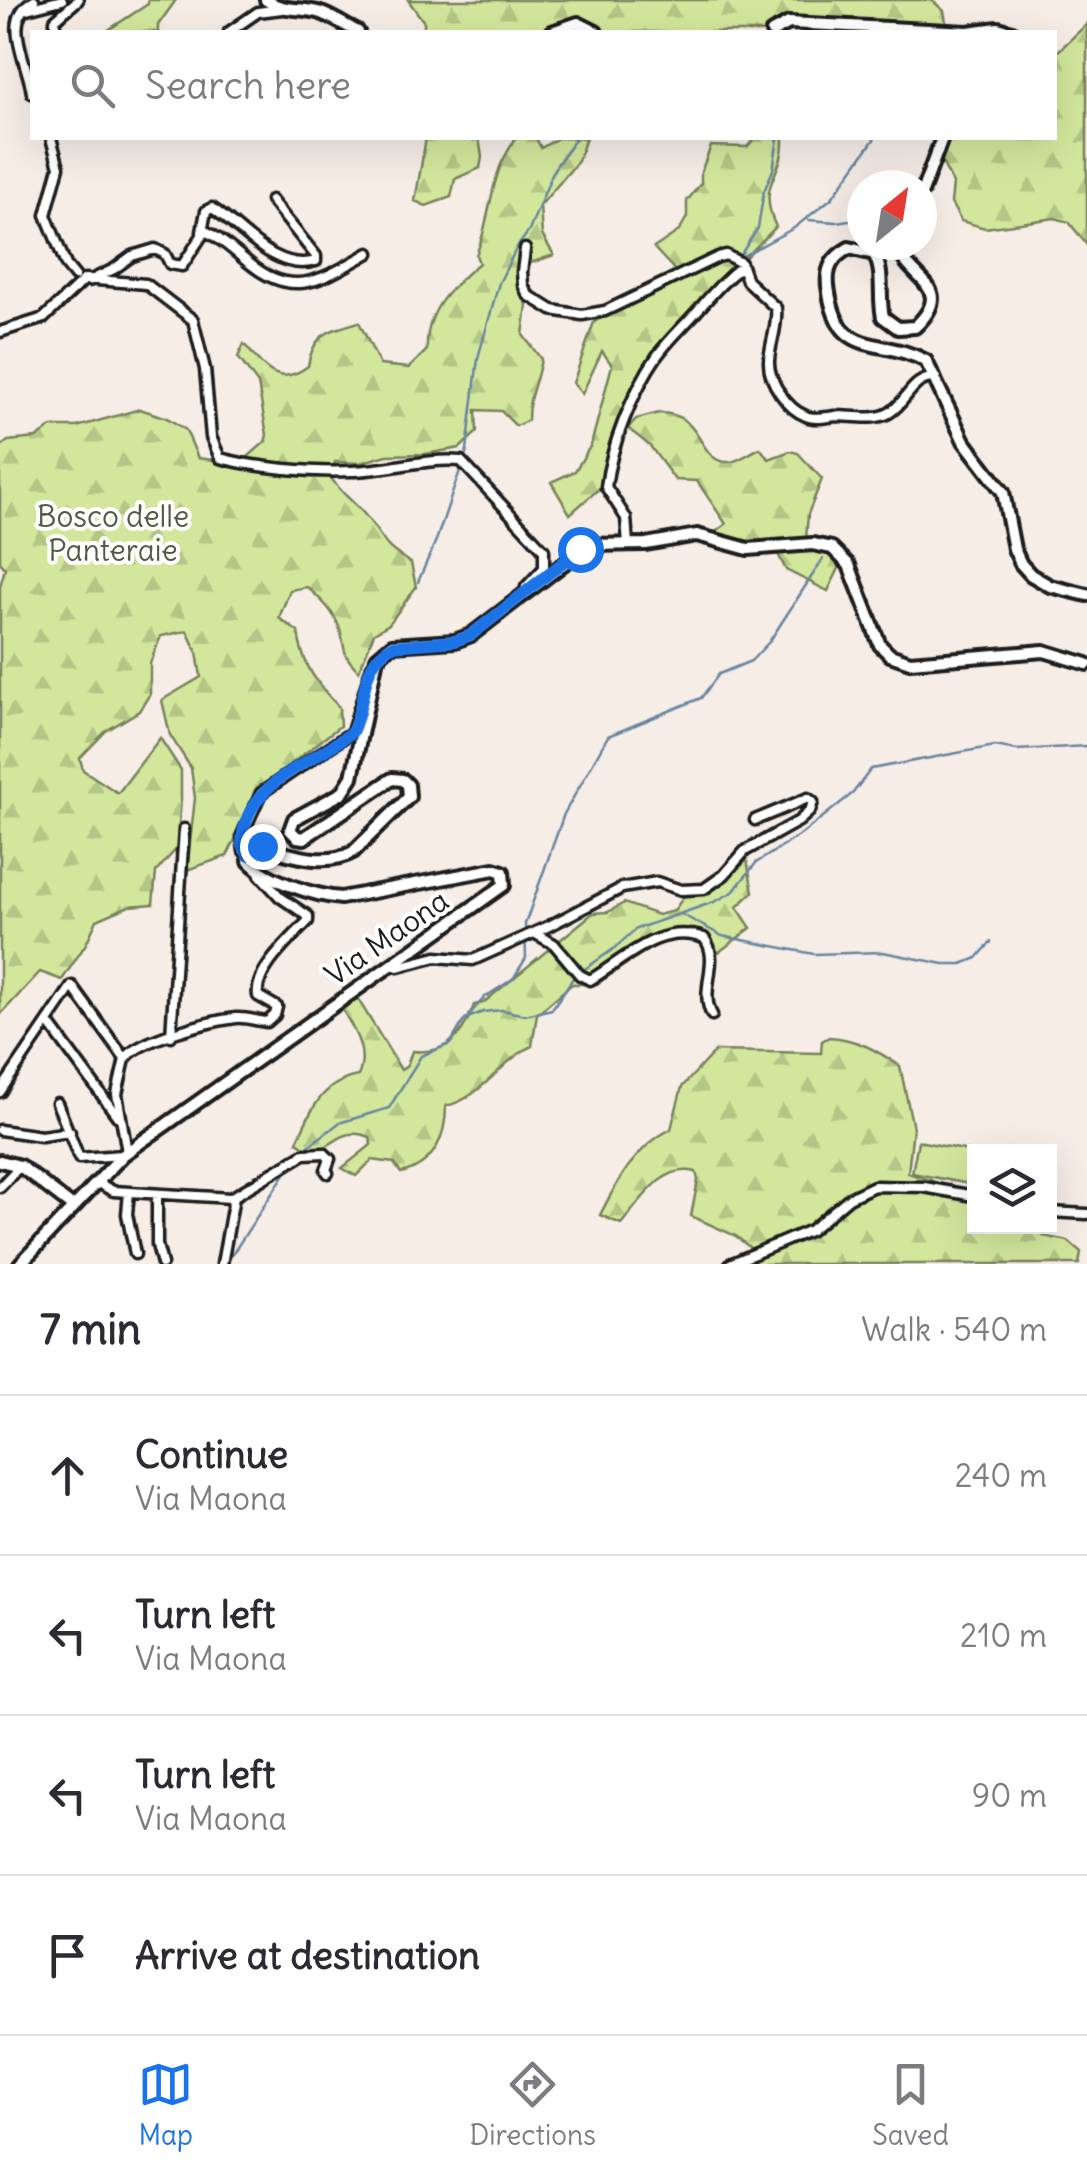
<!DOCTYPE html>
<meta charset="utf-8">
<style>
:root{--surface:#fff;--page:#f7f7f7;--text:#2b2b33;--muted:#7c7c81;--line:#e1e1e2;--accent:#1a73e8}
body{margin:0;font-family:Delius,sans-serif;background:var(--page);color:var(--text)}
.controls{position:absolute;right:30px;bottom:30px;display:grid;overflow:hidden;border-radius:0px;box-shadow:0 10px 40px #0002}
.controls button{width:90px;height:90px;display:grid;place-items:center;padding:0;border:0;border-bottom:2px solid var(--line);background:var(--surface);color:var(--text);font:50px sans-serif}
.compass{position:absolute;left:847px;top:170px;width:90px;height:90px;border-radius:50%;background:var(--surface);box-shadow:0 10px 40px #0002;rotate:30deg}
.stop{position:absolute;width:30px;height:30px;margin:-22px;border:8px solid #1a73e8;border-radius:50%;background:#fff}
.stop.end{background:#1a73e8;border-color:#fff;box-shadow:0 2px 10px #0008}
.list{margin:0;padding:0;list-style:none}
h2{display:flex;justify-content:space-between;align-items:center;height:130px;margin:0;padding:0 40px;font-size:42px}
h2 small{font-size:32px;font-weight:400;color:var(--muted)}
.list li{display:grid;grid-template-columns:65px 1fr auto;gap:30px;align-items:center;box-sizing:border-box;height:160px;padding:0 40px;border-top:2px solid var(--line)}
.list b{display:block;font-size:38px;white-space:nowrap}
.list p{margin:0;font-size:32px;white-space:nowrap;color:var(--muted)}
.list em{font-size:32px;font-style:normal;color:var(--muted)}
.icon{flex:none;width:55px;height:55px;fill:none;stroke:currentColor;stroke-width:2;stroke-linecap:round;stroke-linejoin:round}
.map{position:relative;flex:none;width:1087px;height:1264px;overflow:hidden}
.search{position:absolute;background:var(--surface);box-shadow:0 10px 40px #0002;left:30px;right:30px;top:30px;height:110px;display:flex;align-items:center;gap:25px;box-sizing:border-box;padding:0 35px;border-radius:0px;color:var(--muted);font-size:38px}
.sheet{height:770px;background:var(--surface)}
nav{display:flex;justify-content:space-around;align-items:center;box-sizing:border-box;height:140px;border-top:2px solid var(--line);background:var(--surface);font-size:28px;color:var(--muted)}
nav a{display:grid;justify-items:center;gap:5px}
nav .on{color:var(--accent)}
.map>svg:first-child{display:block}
.green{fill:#d2e79c;stroke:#77825c;stroke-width:2.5}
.forest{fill:url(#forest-firs);stroke:#77825c;stroke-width:2.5}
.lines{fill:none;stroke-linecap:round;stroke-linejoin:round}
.stream{stroke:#6985a0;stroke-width:2.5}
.street-casing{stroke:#1c1c1c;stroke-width:15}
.secondary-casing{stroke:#1c1c1c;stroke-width:18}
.street{stroke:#fff;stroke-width:8}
.secondary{stroke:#fff;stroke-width:10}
.route{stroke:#1a73e8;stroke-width:12}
.labels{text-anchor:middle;stroke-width:8;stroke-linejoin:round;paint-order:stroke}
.park-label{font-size:30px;fill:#535942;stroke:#fff}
.street-label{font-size:30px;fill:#1c1c1c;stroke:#fff}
</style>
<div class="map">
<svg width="1087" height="1264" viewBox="0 0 1087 1264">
<defs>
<pattern id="forest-firs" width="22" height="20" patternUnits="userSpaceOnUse" patternTransform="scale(2.5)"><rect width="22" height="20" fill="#d2e79c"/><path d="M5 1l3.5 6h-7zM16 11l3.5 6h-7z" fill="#b4c686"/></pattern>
</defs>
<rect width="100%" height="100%" fill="#f6ede7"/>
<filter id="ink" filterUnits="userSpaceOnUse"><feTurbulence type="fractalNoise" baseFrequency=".01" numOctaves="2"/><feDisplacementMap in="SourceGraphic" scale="20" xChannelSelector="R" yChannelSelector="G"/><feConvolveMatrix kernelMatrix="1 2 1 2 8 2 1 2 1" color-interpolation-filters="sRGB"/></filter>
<g filter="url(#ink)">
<path class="green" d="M918,1141l56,11v33l-62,-12z"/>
<path class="forest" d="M148,0h28l-18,25v7h-53l43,-28z
M408,0h524l12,11 3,16 -135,-6 -44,11h-167l-13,-9 -11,-3 -36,12 -24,-3 -15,3h-78v-10z
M1087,24v221l-18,-23 -14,-4 -70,10 -24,-7 -10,-18 2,-19 -12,-24 6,-22h107l1,-84z
M426,138h53l3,19 -2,11 -25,11 -4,18 -25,9 -11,-5z
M515,138h21l5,10 17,-10h28l-8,23 -38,45 2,29 12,20 -35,12v18l8,20 -4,30 18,24c-4,25 -13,35 -13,61l-12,6 -15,-15 -25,-1 1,22 -17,16 -35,6 -38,1 -27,8 -25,-1 -4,16c10,15 23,24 34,37 21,25 14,29 46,48l5,24 -27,37 -15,9 -15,38c-20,-19 -12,-22 -20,-44 -6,-17 -19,-28 -32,-40l-17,3 -11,28 19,14c4,33 19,52 41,75l1,19 -80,62 -33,68 -40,14 8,-72 -4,-30 -21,-33 -8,-35 39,-23 -4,-25 -10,-21 -26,5 -11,27v31l-11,17 -33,20 -26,27 3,12 35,23 42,-55 21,32v30l-4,48 -21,24 -3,32 -24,2 -32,14 -11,24 -24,36 -22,-8 -40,43v-428l5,-19 -5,-6v-115l8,-6 28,-3 16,-11h25l63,-18 27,9 19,12 12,28 42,6 25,-22 2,-7 -9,-51 -20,-27 6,-13c20,23 34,45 64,22 6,-34 21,-35 51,-44l21,43 29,3 18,-18c-2,-39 24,-63 52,-87l-3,-8c12,-29 13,-59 24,-88 4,-11 11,-19 15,-29z
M755,138h28c2,39 -28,43 -7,89l-99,98 -20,25 -49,109 -7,28 -31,27 -19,-32 24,-11 16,-26 21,-80 -10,-14 -20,43 -9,-11 21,-61 86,-46 -26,-28 25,-17 8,-14v-16l14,-18v-11l10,-26 36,1z
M659,413c47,0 37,51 71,49 9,-1 21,-10 30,-14l9,11 21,-8 8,2 24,26 -14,35 -2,25c11,12 24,13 35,25l-13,27 -42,-21 -8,-16 -64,-21 12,-9 -29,-43 -22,-1 -25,-34 -22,-18 8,-9z
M747,860l6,32 -16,15 14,21 -36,27 -20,-17 -16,-3 -23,9 -59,40h-25l-35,30 -5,32c-31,14 -50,52 -86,60 0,31 -12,59 -45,67l-7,-10 -22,-3 -16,16 -14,-8 29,-23 -1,-8c-29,-11 -32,8 -58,15l-15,-10c14,-32 24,-59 61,-66 11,-24 -4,-46 -16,-67l16,-10 43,71 6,-4 5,-15c36,4 51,-16 62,-46l9,-2 110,-90 15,-1 16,-9 34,12 16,-4 10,-15c25,2 46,-19 63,-36z
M829,1037c29,2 47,13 71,29l13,62 -5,45 66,22v31l68,1 1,9 25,5 13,11 -2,12h-332l2,-17 -13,-11 -45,-20 7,-36 -2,-8c-34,-9 -55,29 -75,52l-21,-9c17,-34 37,-69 71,-86l11,-42 33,-36 106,2 1,-12z"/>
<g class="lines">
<path class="stream" d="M808,220l28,2 26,-4
M739,257l19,-29 6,-37 9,-21 5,-32
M739,258l55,-30 38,-30 43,-60
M418,582l19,-44 30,-88 11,-92 21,-75 18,-36 12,-16 25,-62 22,-31
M681,914l41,22 92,18 69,-2 61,12h18l15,-6 14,-16
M582,971l33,-23 21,-19 78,-27 19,-10 23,-29 47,-30 50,-40 18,-24 124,-23 22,4 70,-4
M469,1015l16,-18 28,-18 13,-21 -1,-34 39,-110 44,-78 93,-38 18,-24 32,-13 18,-19 54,-83
M301,1152l38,-29 50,-15 32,-52 29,-12 15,-25 18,-7 19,-2 23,5 27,-6 23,-34
M226,1264l64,-98"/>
<g class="street-casing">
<path id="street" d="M23,10l39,-10
M55,32v-12l23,-20
M229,32l29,-20 24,-3
M32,93c-4,-31 -32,-74 2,-93
M51,138l8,29 -13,48 20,50 9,11
M202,232l4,-21 6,-3c31,20 63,65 104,53v-5l-45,-56
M525,249l-3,23 1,13 5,10 24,15 30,5 23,-4 113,-54 8,-2 15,8 6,18 29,27c2,19 -6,35 -7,53 -1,20 18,48 37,55 8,4 21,1 30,0 17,0 39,5 53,-3 19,-11 22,-36 47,-35
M89,281l25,-12 18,-13 23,-7 10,5 5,10 12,2 23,-35c16,7 30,21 44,32 46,38 75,15 120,-10
M0,332l44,-14 41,-39 61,5 47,36 12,49 6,68 9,21c37,10 94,15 132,13 37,-1 73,-13 109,-10l83,89v18l-18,19
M628,544l-2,-26 -20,-31c5,-42 27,-96 51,-131 12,-17 28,-31 41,-46 15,-17 27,-31 44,-44
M248,855l-4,-4 -2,-16 19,-42 91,-61 20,-66
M534,933l20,11 26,31 10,5c36,-21 69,-58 114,-42 18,22 -6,52 8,77
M392,965l6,2 38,-10 37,3 76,-34 73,-38 35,-6 24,8 23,-1 20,-14 21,-24 54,-30 11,-10 3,-9 -5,-4 -53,22
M48,1022l69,94
M171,1036l13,-207
M125,1059c14,-20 86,-38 111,-41 10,-1 21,3 31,4l8,-7 2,-8 -19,-11c-4,-25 34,-58 50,-75v-5l-28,-19 -20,-22 -1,-4
M0,1092l72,-106 53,73 -8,35 10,58
M57,1103l22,55 44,-3
M0,1130l41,6 29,-4
M98,1183l15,8 118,7 73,-44 20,-1 6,6 -4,11 2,3
M0,1187l20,-21
M129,1192l-2,22 8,40
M157,1194v51l5,19
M1050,1212l37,2
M222,1264l12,-67
M730,1264l81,-34 38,-32 25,-12 50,1 50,9"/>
</g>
<g class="secondary-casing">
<path id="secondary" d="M266,0c17,12 36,7 55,13 13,5 25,13 37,19
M552,32l26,-9 18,9
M772,32l17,-9 179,9 30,-4 14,4
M922,192l20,-54
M898,245c6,34 61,40 17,82l-17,1 -15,-11c-5,-21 2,-44 -9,-63l-25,-6c-16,9 -23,19 -21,38 9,75 49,49 98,75l38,80 39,51 11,57 7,15 10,11 19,11 37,9
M0,1161l20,5 53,41
M20,1264l103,-109 381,-270 -1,-13 -9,-3 -153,29c-25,-2 -76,-18 -92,-37l1,-8 10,-7c28,8 65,22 93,6l56,-55 -1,-12 -5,-5 -11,-1 -88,59 -7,-1 -7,-7 4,-11 48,-26 10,-16 25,-119 15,-13 63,-4 16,-6 117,-90 58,-1 51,-9 51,14 65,-5 19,4 17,17 31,80 10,10 20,7 134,-11 43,13"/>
</g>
<use href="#street" class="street"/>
<use href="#secondary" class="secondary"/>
</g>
</g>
<g class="lines" filter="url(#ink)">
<path class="route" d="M262,846l-7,1 -7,8 -6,-11c2,-63 69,-79 110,-112 15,-29 7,-69 40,-86l63,-5 16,-6 109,-86"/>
</g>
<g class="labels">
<g class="park-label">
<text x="113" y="527">Bosco delle<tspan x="113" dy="34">Panteraie</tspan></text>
</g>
<g class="street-label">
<text transform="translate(387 938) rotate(-35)" y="10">Via Maona</text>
</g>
</g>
</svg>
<div class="controls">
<button><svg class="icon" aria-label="layers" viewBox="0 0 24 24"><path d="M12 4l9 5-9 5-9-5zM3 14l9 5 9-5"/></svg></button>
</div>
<svg class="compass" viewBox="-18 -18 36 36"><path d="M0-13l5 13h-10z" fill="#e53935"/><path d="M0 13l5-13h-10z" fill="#7c7c81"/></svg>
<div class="stop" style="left:580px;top:549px"></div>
<div class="stop end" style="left:262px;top:846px"></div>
<div class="search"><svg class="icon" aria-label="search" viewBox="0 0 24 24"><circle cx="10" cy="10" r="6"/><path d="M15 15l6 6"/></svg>Search here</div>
</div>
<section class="sheet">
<h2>7 min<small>Walk · 540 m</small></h2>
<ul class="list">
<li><svg class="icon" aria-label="ahead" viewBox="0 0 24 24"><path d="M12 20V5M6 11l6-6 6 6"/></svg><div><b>Continue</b><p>Via Maona</p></div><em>240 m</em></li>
<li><svg class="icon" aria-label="left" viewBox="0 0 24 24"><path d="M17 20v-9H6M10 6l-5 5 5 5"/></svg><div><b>Turn left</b><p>Via Maona</p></div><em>210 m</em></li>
<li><svg class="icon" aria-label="left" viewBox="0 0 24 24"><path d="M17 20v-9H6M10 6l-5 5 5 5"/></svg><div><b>Turn left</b><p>Via Maona</p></div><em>90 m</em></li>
<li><svg class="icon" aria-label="arrive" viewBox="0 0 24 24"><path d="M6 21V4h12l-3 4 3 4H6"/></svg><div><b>Arrive at destination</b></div></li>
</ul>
</section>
<nav>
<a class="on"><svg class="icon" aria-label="map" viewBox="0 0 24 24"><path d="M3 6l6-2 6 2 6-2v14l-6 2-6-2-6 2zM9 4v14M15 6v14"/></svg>Map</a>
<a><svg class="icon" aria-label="directions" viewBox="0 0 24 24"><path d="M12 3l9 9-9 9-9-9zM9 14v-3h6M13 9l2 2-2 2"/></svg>Directions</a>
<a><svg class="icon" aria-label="saved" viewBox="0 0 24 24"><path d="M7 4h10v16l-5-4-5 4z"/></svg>Saved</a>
</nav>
